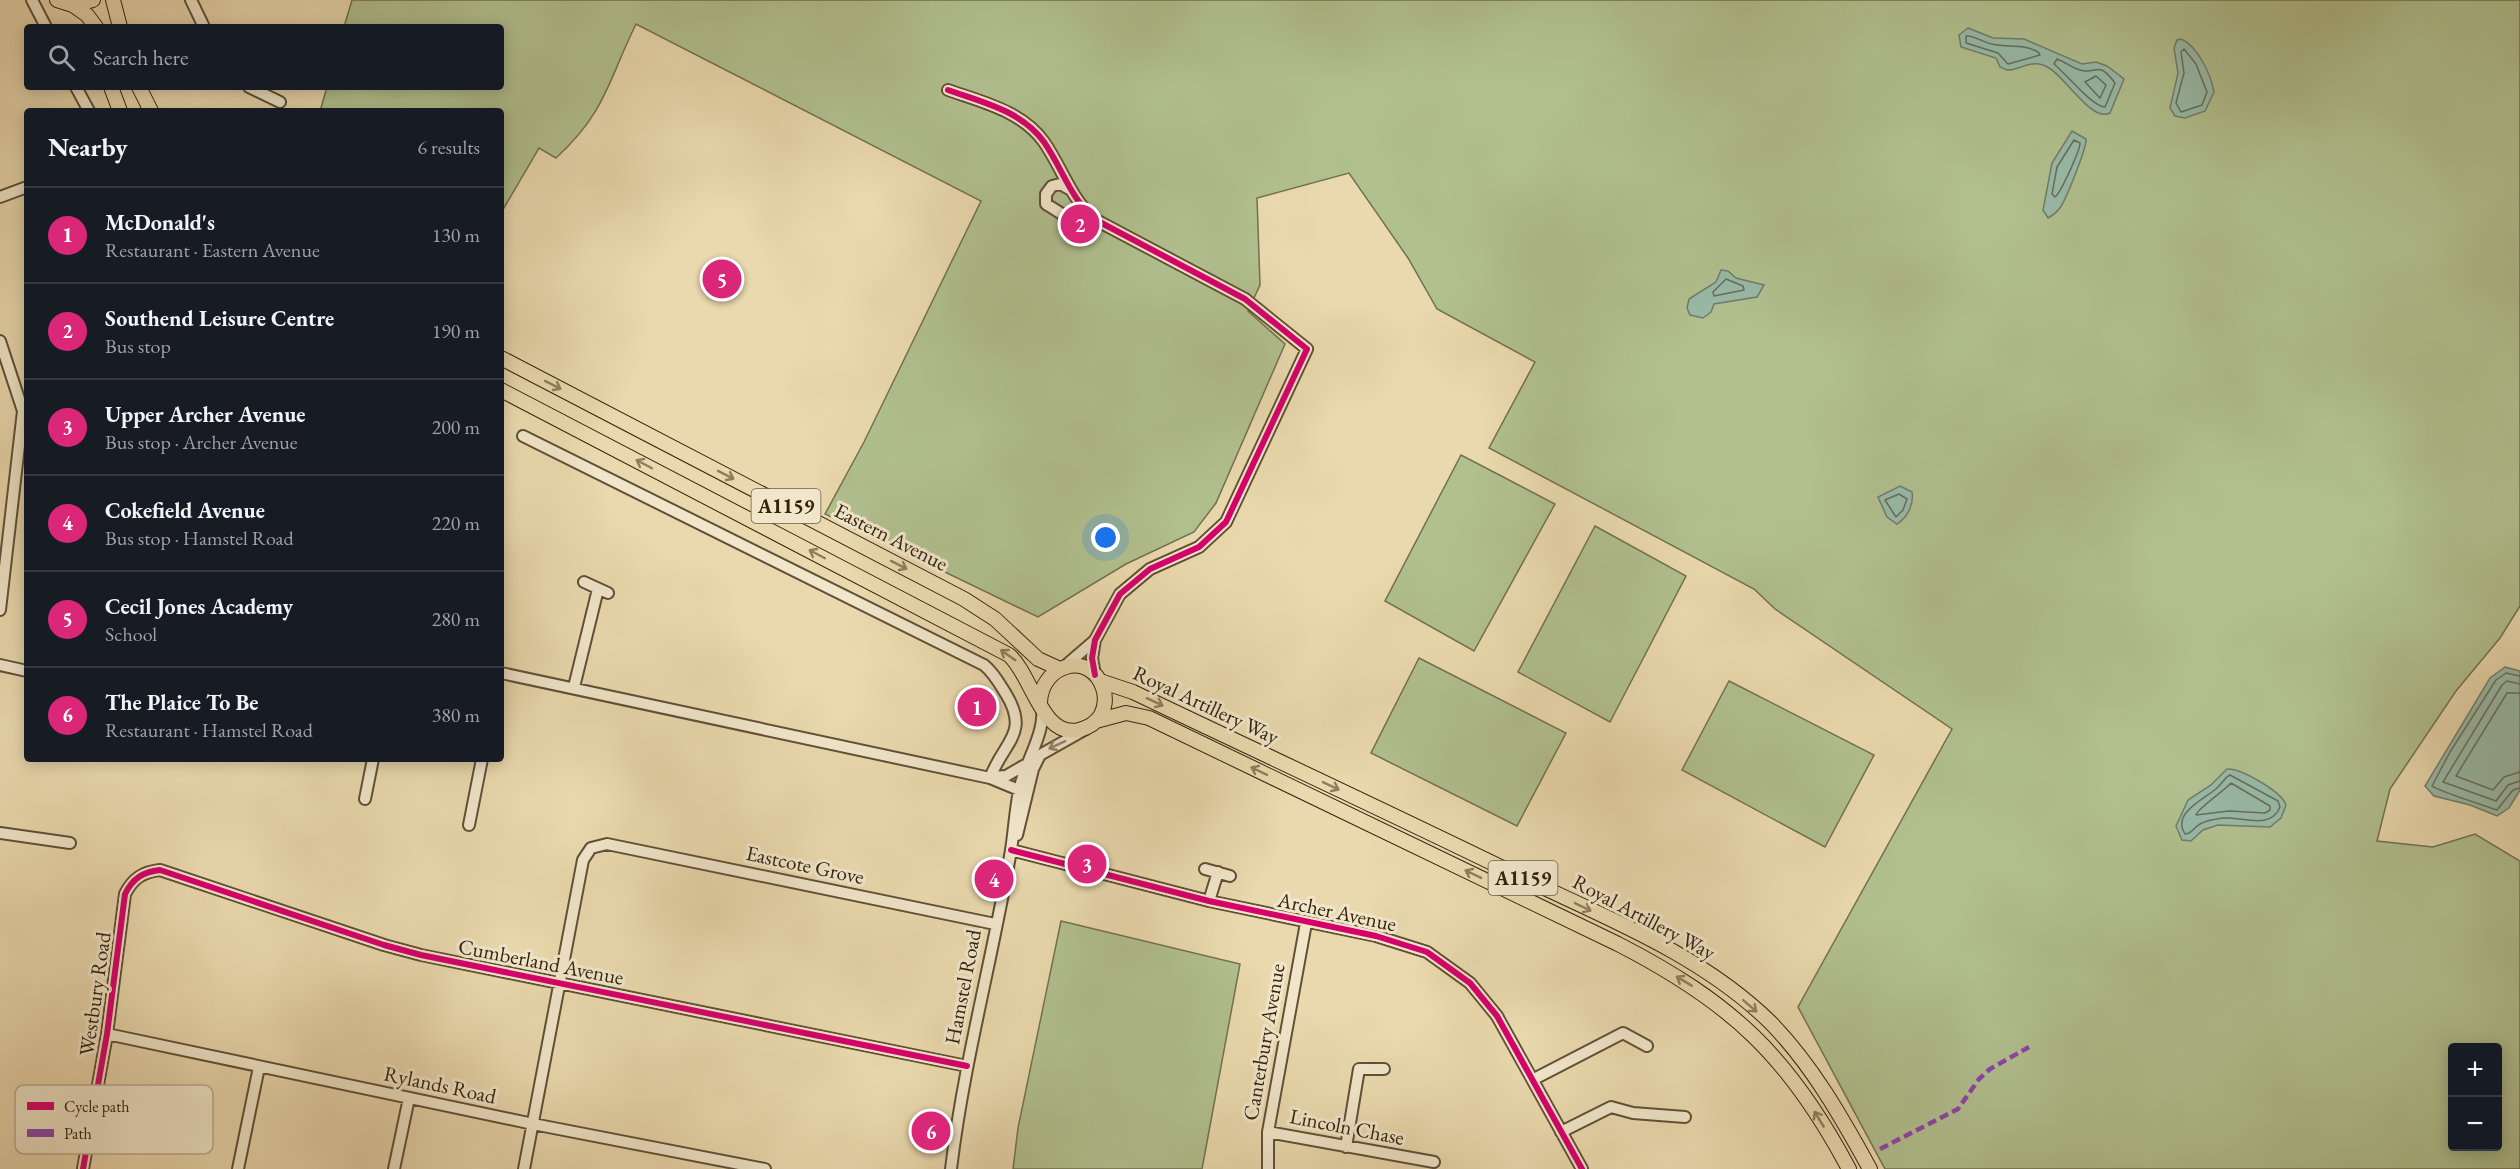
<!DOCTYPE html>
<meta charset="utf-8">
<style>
:root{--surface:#171b24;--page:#20242c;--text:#f1f3f6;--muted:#9ea1a6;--line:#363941;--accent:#db2777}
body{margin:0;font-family:"EB Garamond",serif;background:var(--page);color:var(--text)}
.controls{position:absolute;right:18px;bottom:18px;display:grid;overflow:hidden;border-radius:6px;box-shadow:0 3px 15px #0003}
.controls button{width:54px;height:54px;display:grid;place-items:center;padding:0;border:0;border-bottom:2px solid var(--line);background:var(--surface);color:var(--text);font:30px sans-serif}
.you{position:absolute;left:1106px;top:538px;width:21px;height:21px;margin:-15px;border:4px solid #fff;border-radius:50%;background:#1a73e8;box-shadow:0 0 0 9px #1a73e833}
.badge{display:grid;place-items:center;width:39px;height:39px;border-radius:50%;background:var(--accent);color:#fff;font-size:20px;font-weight:700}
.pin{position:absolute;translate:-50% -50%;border:3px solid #fff;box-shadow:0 2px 6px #0006}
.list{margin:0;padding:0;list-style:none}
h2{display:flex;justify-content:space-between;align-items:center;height:78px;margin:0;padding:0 24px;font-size:26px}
h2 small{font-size:20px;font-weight:400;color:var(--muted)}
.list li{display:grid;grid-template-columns:39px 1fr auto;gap:18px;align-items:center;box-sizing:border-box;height:96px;padding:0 24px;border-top:2px solid var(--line)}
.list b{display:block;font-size:22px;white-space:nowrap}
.list p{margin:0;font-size:20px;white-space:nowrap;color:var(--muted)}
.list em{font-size:20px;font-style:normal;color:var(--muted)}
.icon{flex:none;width:33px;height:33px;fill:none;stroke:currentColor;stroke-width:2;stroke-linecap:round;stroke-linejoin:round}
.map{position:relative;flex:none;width:2520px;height:1169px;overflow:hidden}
.search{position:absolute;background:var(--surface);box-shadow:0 3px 15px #0003;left:24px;top:24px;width:480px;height:66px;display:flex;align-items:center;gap:15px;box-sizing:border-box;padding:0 21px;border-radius:6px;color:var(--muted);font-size:22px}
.panel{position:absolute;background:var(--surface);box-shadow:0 3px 15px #0003;left:24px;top:108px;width:480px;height:654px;border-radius:6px}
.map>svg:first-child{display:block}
.green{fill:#b1c08f;stroke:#72714e;stroke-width:1.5;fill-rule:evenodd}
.water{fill:#98baa8;stroke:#6f7d6a;stroke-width:1.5}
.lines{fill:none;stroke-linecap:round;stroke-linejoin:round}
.shore{stroke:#656e5b;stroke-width:1.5}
.minor-casing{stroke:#605036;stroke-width:14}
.major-casing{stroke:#32220e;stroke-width:16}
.minor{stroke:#f1e6ca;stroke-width:10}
.major{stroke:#ead9ae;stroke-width:14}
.quiet{stroke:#8e44ad;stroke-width:4.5;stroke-dasharray:9 4.5;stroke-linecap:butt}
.cycleway-casing{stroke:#f1e6ca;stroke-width:10}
.cycleway{stroke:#d6006c;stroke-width:6}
.oneway{stroke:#8e7e5e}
.oneway2{stroke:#92846c}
.labels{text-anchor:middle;stroke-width:6;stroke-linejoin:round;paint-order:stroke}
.shield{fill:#f1e6ca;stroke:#6b5d46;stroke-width:1.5}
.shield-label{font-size:20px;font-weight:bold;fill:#32220e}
.street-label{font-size:21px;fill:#32220e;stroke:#f1e6ca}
.key{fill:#f1e6ca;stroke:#b8ab92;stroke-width:1.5}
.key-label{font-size:16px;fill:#32220e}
</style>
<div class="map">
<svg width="2520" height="1169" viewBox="0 0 2520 1169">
<rect width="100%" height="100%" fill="#ead9ae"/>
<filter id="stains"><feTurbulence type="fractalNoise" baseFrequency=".00333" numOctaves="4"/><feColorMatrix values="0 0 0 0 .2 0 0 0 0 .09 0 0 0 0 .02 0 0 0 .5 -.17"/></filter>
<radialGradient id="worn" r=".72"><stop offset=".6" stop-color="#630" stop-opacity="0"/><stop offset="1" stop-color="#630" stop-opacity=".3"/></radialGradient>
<path class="green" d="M352,0h2168v606l-20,32 -44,53 -66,98 -13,52 56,6 42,-13 45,27v308h-635l-87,-162 154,-278 -177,-120 -21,-20 -265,-141 46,-86 -98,-53 -29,-51 -59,-85 -92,25 3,87 -12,26 37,33 -69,159 -22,29 -68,32 -88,53 -213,-103 39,-72 117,-241 -345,-177c-28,57 -30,88 -80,134l-17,-10 -38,65v-102h-181l7,-24h174v-60h-157zM2452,1048h46v98h-46z
M1461,455l94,49 -81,147 -89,-50z
M1595,526l91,50 -76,146 -92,-50z
M1419,658l147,75 -49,93 -146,-73z
M1729,681l145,74 -49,92 -143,-77z
M1061,921l179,43 -38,205h-189l5,-41z"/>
<path class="water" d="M1968,28l25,10 31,1 58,25 14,-2 11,4 17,13 -14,34c-20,10 -47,-42 -67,-48 -15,-5 -24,6 -36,5l-7,-3 -4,-9 -35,-11 -2,-12z
M2181,39c17,7 30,36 33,53l-9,19 -20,7 -10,-2 -5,-8 8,-35 -4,-25 3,-8z
M2072,131l14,8c1,8 -21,64 -27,70 -3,4 -7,7 -11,9l-5,-8 9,-47z
M1721,270l7,1 8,7 28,7 -7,12 -43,7 -3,8 -8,6 -13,-3 -3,-7 2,-9 27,-17z
M1900,486l12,6c2,12 -4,25 -15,32l-10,-7 -9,-20z
M2505,667l15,4v119l-11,18 -12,8 -27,-11 -36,-9 -9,-10 65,-108z
M2227,769c14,-1 55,23 59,36l-5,13 -11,9 -52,-2 -15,5 -12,11 -9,-1 -6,-14 12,-26 23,-15z"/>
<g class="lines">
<path class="shore" d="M1966,36c8,-1 18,7 26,8 17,4 30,-1 46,8l2,3 -32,9 -10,-11 -32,-10z
M2184,49l12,15 11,28 -5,13 -21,7 -5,-9 8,-30 -3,-21z
M2057,59c9,3 15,9 23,11 18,5 17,-11 35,13l-10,24c-12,0 -39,-33 -51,-43z
M2096,76l10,9 -6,13 -15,-16z
M2074,140l6,3c0,8 -20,51 -25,54l-3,-3 5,-27z
M1726,279l17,7 1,4 -30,6 -1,-4z
M1899,494l8,5 -4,11 -7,7 -11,-17z
M2520,676l-14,-3 -10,7 -46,72 -18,34c3,3 56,21 65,24l16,-20 7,-2
M2520,684l-13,-3 -5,4 -59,97 53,19 12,-16 12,-4
M2520,693h-13l-51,83 37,14 11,-13 16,-5
M2230,775l48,26 2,6c-9,23 -37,10 -56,11 -8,1 -17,2 -24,6 -7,4 -8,10 -15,10 -14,-21 20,-35 32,-46 5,-4 7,-10 13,-13z
M2231,783l39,23v4l-5,3 -36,-2 -33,4c1,-6 28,-24 35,-32z"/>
<g class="minor-casing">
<path id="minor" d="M32,0l14,27
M191,0l13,27
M76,87l13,24
M249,87l31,15
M948,90c34,12 74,21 96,52 18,26 26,55 50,77l151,80 62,50 -81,173 -27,25 -49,22 -30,25 -25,46 -3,18 3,17
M1069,189l-9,-5 -8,2 -6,8v10l16,10 29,4
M0,197l27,-10
M0,341l23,70 -23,199
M523,436l461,229c10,8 15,18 22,29 24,40 -2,47 -16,84
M584,582l24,11
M0,665l27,6
M1065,666l29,-25
M501,673l489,105 29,12
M574,687l24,-98
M993,777l13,-1 19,-11
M365,799l8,-40
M469,825l13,-66
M0,833l70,10
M1017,835l16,-66 7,-14 46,-26
M1011,850l198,51 167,35 51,16 43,31 27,33 85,153
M1205,869l25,7
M1209,901l9,-29
M107,1034l426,90 232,45
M1534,1079l89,-46 24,13
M1268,1132l166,30
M1561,1132l50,-25 22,6 52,4
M1346,1147l13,-78h25
M83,1169l24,-135 18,-140c8,-16 18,-22 35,-24l224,75 37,10 546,111
M238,1169l21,-102
M394,1169l15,-71
M524,1169l59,-309 8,-12 16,-4 388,80
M951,1169c13,-108 42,-212 60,-319 3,-19 4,-39 8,-59 5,-27 26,-57 23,-82
M1268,1169v-37l38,-209"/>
</g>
<g class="major-casing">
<path id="major" d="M57,0l16,5 20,-5
M113,0l7,27
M73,5l14,10 9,12
M111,87l9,24
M139,87l12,24
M501,358l463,241 31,20 43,40 22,10
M501,390l508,265c23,20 33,84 70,75 8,-2 17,-7 22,-15 4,-8 5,-18 2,-27 -13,-38 -62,-24 -63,15
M1100,681l33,11c128,61 257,121 384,183 87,42 184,79 254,148 41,42 71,95 99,146
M1096,721l30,-8 23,5 469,226c113,58 171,112 231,225"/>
</g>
<use href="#minor" class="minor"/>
<use href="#major" class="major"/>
<path class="quiet" d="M1880,1149l78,-40 21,-30 11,-10 39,-22"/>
<g class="cycleway-casing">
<path id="cycleway" d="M948,90c34,12 74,21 96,52 18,26 26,55 50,77l151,80 62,50 -81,173 -27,25 -49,22 -30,25 -25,46 -3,18 3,17
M1011,850l198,51 167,35 51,16 43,31 27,33 85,153
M83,1169l24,-135 18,-140c8,-16 18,-22 35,-24l224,75 37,10 546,111"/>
</g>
<use href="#cycleway" class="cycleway"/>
</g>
<defs><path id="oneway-shaft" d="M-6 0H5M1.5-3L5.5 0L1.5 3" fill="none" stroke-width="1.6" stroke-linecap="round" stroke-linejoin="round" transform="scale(1.5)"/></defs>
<g class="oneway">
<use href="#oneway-shaft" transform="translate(553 385) rotate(27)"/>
<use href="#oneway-shaft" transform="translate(644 464) rotate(-152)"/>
<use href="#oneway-shaft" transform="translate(726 475) rotate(27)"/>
<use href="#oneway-shaft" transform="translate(817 554) rotate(-152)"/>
<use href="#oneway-shaft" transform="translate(899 565) rotate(27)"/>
<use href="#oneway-shaft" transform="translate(1008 655) rotate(-145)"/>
<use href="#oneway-shaft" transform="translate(1155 702) rotate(25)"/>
<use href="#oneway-shaft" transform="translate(1259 771) rotate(-154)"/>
<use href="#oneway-shaft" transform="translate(1331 786) rotate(25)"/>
<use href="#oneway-shaft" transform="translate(1473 874) rotate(-154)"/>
<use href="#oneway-shaft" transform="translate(1583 907) rotate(26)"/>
<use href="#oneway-shaft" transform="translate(1684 981) rotate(-149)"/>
<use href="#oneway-shaft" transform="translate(1750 1006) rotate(41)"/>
<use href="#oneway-shaft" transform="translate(1819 1119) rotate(-121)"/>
</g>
<use class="oneway2" href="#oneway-shaft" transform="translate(1057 745) rotate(155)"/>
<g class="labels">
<g class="shield">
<rect x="751.5" y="489" width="69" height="34" rx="4.5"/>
<rect x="1488.5" y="861" width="69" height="34" rx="4.5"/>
</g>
<g class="shield-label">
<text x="786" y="513">A1159</text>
<text x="1523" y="885">A1159</text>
</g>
<g class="street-label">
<text transform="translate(891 537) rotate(27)" y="7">Eastern Avenue</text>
<text transform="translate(1206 705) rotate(25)" y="7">Royal Artillery Way</text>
<text transform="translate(805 865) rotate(12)" y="7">Eastcote Grove</text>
<text transform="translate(1337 912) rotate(12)" y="7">Archer Avenue</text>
<text transform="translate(1644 917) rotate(28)" y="7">Royal Artillery Way</text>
<text transform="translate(541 962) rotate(11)" y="7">Cumberland Avenue</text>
<text transform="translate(963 987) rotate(-79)" y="7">Hamstel Road</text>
<text transform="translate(95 994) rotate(-82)" y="7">Westbury Road</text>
<text transform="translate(1264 1042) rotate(-80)" y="7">Canterbury Avenue</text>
<text transform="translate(440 1085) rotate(12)" y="7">Rylands Road</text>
<text transform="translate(1347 1127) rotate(11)" y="7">Lincoln Chase</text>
</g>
</g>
<rect x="15" y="1085" width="198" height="69" rx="9" class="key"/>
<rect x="27" y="1102" width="27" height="8" fill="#d6006c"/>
<rect x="27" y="1129" width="27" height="8" fill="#8e44ad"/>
<g class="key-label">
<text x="64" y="1112">Cycle path</text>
<text x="64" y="1139">Path</text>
</g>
<rect width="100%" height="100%" filter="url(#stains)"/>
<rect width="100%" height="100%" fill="url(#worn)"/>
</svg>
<div class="controls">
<button>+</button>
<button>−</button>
</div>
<div class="you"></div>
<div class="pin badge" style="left:977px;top:707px">1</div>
<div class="pin badge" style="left:1080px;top:224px">2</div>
<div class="pin badge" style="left:1087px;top:864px">3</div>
<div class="pin badge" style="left:994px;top:879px">4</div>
<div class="pin badge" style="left:722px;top:279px">5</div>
<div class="pin badge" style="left:931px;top:1131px">6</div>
<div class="search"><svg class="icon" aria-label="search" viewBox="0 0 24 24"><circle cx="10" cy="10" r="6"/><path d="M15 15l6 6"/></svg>Search here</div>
<section class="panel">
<h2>Nearby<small>6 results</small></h2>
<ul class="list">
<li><span class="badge">1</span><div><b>McDonald's</b><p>Restaurant · Eastern Avenue</p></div><em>130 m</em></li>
<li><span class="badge">2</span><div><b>Southend Leisure Centre</b><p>Bus stop</p></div><em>190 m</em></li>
<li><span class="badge">3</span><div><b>Upper Archer Avenue</b><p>Bus stop · Archer Avenue</p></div><em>200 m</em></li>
<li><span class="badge">4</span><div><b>Cokefield Avenue</b><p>Bus stop · Hamstel Road</p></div><em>220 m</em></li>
<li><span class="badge">5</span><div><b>Cecil Jones Academy</b><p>School</p></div><em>280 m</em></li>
<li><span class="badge">6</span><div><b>The Plaice To Be</b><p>Restaurant · Hamstel Road</p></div><em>380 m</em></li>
</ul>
</section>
</div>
